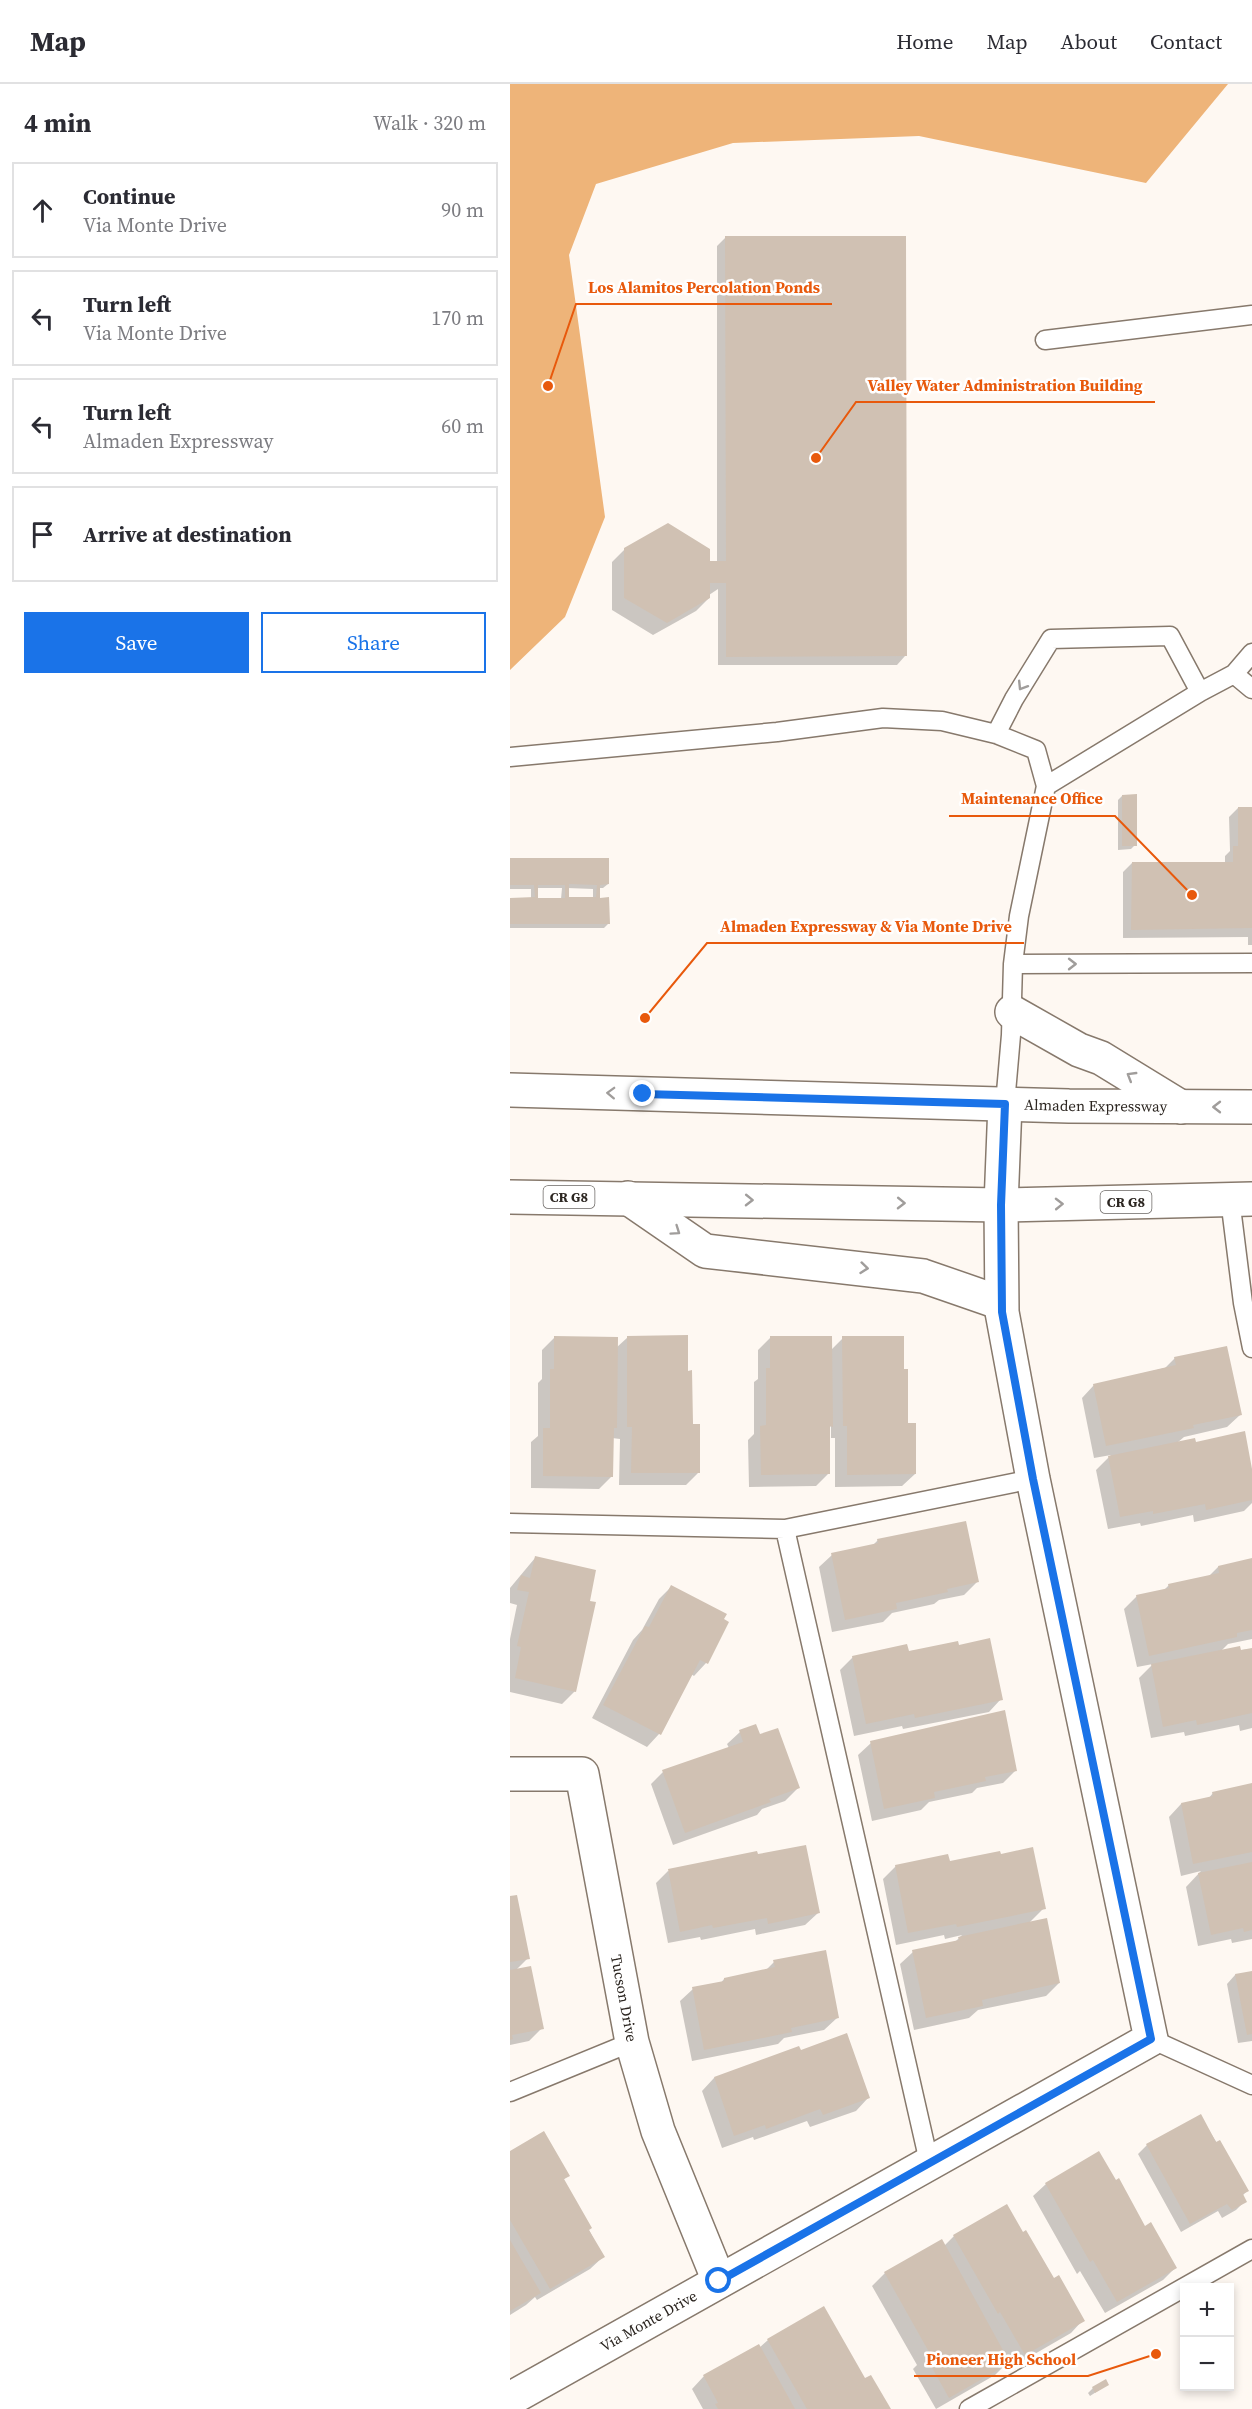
<!DOCTYPE html>
<meta charset="utf-8">
<style>
:root{--surface:#fff;--page:#f2f2f3;--text:#2b2b33;--muted:#7c7c81;--line:#e1e1e2;--accent:#1a73e8}
body{margin:0;font-family:"Source Serif 4",serif;background:var(--page);color:var(--text)}
.controls{position:absolute;right:18px;bottom:18px;display:grid;overflow:hidden;border-radius:0px;box-shadow:0 3px 9px #0003}
.controls button{width:54px;height:54px;display:grid;place-items:center;padding:0;border:0;border-bottom:2px solid var(--line);background:var(--surface);color:var(--text);font:30px sans-serif}
.stop{position:absolute;width:18px;height:18px;margin:-14px;border:4px solid #1a73e8;border-radius:50%;background:#fff}
.stop.end{background:#1a73e8;border-color:#fff;box-shadow:0 2px 6px #0008}
.list{margin:0;padding:0;list-style:none}
h2{display:flex;justify-content:space-between;align-items:center;height:78px;margin:0;padding:0 24px;font-size:26px}
h2 small{font-size:20px;font-weight:400;color:var(--muted)}
.list li{display:grid;grid-template-columns:39px 1fr auto;gap:18px;align-items:center;box-sizing:border-box;height:96px;margin:0 12px 12px;padding:0 12px;border:2px solid var(--line);border-radius:0px}
.list b{display:block;font-size:22px;white-space:nowrap}
.list p{margin:0;font-size:20px;white-space:nowrap;color:var(--muted)}
.list em{font-size:20px;font-style:normal;color:var(--muted)}
.actions{display:flex;gap:12px;padding:18px 24px}
.actions a{flex:1;padding:14px 0;border:2px solid var(--accent);border-radius:0px;text-align:center;font-size:21px;color:var(--accent)}
.actions .main{background:var(--accent);color:#fff}
.icon{flex:none;width:33px;height:33px;fill:none;stroke:currentColor;stroke-width:2;stroke-linecap:round;stroke-linejoin:round}
.map{position:relative;flex:none;width:742px;height:2325px;overflow:hidden}
header{display:flex;align-items:center;gap:36px;box-sizing:border-box;height:84px;padding:0 30px;background:var(--surface);border-bottom:2px solid var(--line)}
header strong{font-size:28px}
nav{display:flex;gap:33px;margin-inline-start:auto;font-size:21px}
main{display:flex}
aside{flex:1;background:var(--surface)}
.map>svg:first-child{display:block}
.water{fill:#eeb479}
.shadow{fill:#0003;fill-rule:evenodd}
.building{fill:#d0c1b3;fill-rule:evenodd}
.lines{fill:none;stroke-linecap:round;stroke-linejoin:round}
.service-casing{stroke:#87796c;stroke-width:21}
.minor-casing{stroke:#87796c;stroke-width:36}
.primary-casing{stroke:#87796c;stroke-width:36}
.service{stroke:#fff;stroke-width:18}
.minor{stroke:#fff;stroke-width:33}
.primary{stroke:#fff;stroke-width:33}
.oneway{stroke:#a09d9b}
.route{stroke:#1a73e8;stroke-width:8}
.labels{text-anchor:middle;stroke-width:5;stroke-linejoin:round;paint-order:stroke}
.shield{fill:#fff;stroke:#6b6764;stroke-width:1.5}
.shield-label{font-size:14px;font-weight:bold;fill:#2c2621}
.street-label{font-size:15px;fill:#2c2621;stroke:#fff}
.leader{fill:none;stroke:#e8590c;stroke-width:2}
.callout-dot{fill:#e8590c;stroke:#fff;stroke-width:2}
.callout-label{font-size:16px;text-anchor:middle;font-weight:bold;fill:#e8590c;stroke:#fff;stroke-width:5;stroke-linejoin:round;paint-order:stroke}
</style>
<header>
<strong>Map</strong>
<nav><a>Home</a><a>Map</a><a>About</a><a>Contact</a></nav>
</header>
<main>
<aside>
<h2>4 min<small>Walk · 320 m</small></h2>
<ul class="list">
<li><svg class="icon" aria-label="ahead" viewBox="0 0 24 24"><path d="M12 20V5M6 11l6-6 6 6"/></svg><div><b>Continue</b><p>Via Monte Drive</p></div><em>90 m</em></li>
<li><svg class="icon" aria-label="left" viewBox="0 0 24 24"><path d="M17 20v-9H6M10 6l-5 5 5 5"/></svg><div><b>Turn left</b><p>Via Monte Drive</p></div><em>170 m</em></li>
<li><svg class="icon" aria-label="left" viewBox="0 0 24 24"><path d="M17 20v-9H6M10 6l-5 5 5 5"/></svg><div><b>Turn left</b><p>Almaden Expressway</p></div><em>60 m</em></li>
<li><svg class="icon" aria-label="arrive" viewBox="0 0 24 24"><path d="M6 21V4h12l-3 4 3 4H6"/></svg><div><b>Arrive at destination</b></div></li>
</ul>
<div class="actions"><a class="main">Save</a><a>Share</a></div>
</aside>
<div class="map">
<svg width="742" height="2325" viewBox="0 0 742 2325">
<rect width="100%" height="100%" fill="#fef8f2"/>
<path class="water" d="M0,0h718l-82,99 -227,-47 -186,7 -137,41 -27,71 36,262 -40,100 -55,53z"/>
<path class="shadow" d="M216,153l179,419 -8,9h-179v-76l-9,6v3l-13,13 -43,24 -41,-25v-48l13,-13 92,14v-317z
M612,712l13,49 -4,4 -13,1v-50z
M728,724h14v137h-4v-8l-125,1v-66l9,-9 93,1v-8l5,-5 -1,-34z
M0,775l98,25 -5,4h-5v11l10,25 -4,4h-94v-29h21v-10h-21zM27,804h25l-1,11h-24zM57,804l26,1v10h-26z
M45,1253l61,11 12,-11 59,35 11,101 -12,12h-67l1,-46 -8,-1v38l-13,13 -68,-1v-46l7,-6v-53l4,-4v-29z
M261,1253l60,13 12,-12 60,33 4,54 8,49 -13,12 -67,1v-49h-4v-12l-3,4v44l-12,12 -67,1 -1,-47 6,-6v-52l4,-3v-29z
M665,1274l65,57 -13,12 -43,10 -7,6h18l57,33v27l-8,8 -50,11 -1,-7 -52,11 -1,-3 -32,6 -12,-59 15,-15 -17,3 -12,-60 12,-13 71,-17z
M368,1456l99,42 -13,13 -25,5 -5,4 -42,9 -9,9 -51,10 -13,-65 13,-12 40,-9z
M25,1474l40,133 -13,13 -52,-12v-53l7,-34 -7,-2v-15z
M742,1476v79l-24,5 -8,8 32,-3v79l-12,3 -1,-6 -54,11 -1,-4 -33,6 -12,-60 14,-14 -16,3 -13,-58 13,-13 27,-6 5,-5 39,-8 10,-10z
M161,1503l56,36 -21,40 -12,13 -3,-2 -32,60 -12,13 -55,-29 41,-78 9,-10 17,-31z
M448,1562l43,53 -12,13 -86,17 -1,-3 -48,10 -14,-66 13,-13z
M230,1648l19,4 39,52 -13,13 -23,8 -5,6 -84,30 -22,-61 12,-12 66,-24 -2,-4z
M361,1659l145,27 -13,13 -26,5 -5,5 -43,9 -8,8 -49,11 -14,-66z
M742,1701v154l-20,4 -1,-4 -33,7 -12,-59 15,-16 -20,5 -12,-59 12,-13 27,-5 5,-6z
M439,1779l95,45 -16,16 31,59 -13,13 -68,14 -9,8 -55,12 -14,-66 13,-12 41,-9 8,-8 -17,4 -1,-4 -48,10 -13,-66 13,-13z
M158,1787l150,42 -13,12 -49,10 -1,-6 -54,11 -1,-3 -32,6 -12,-60z
M0,1814l18,60 -12,12 26,58 -13,13 -19,4z
M264,1878l63,56 -13,12 -40,8 -6,6 -86,17 -12,-60 13,-12 27,-5 4,-5 41,-8z
M742,1888v69l-14,2 -11,-59 8,-9z
M290,1968l68,46 -12,13 -46,16 -3,-6 -53,19 -1,-3 -31,11 -20,-57 12,-13z
M690,2032l47,75 -5,5 3,5 -9,9 -14,8 -4,-7 -37,21 -43,-78 9,-9z
M0,2068l58,24 -5,4 40,77 -13,12 -53,31 -2,-3 -9,8 -16,10z
M536,2100l99,44 30,40 -12,12 -58,33 -25,-42 -3,3 -44,-78z
M444,2152l99,44 30,40 -12,13 -59,34 -3,-6 -14,14 -59,34 -23,-40 4,-4 -45,-79 13,-13 59,-27z
M258,2256l96,40 25,29h-186l-11,-20 12,-13 55,-28z
M597,2301l-17,11 -2,-3 5,-5z"/>
<path class="building" d="M215,152h181l1,420 -181,1v-74h-16v15l-43,25 -43,-25v-50l44,-25 42,26v12h16z
M627,710v52h-15v-51z
M728,723h14v121l-121,2 1,-68h101v-16h5z
M0,774h99v26l-9,1v13l9,-1 1,27h-100v-26l25,-1 -1,-12h-24zM59,800l28,1 -1,12h-27zM28,801h27v13h-27z
M178,1251v36l4,-1 1,54h7v49h-69l1,-46h-5v-91z
M44,1252l64,1 -1,91h-3l-1,49 -70,-1v-48h7v-59h4z
M260,1252h62l1,91 -3,-1v48l-69,1 -1,-49 6,-1v-57h4z
M332,1252h62v33h4v54h8v51l-69,1v-49h-4z
M717,1262l15,69 -49,10 1,3 -88,18 -13,-62 83,-19 -2,-8z
M735,1347l7,38v31l-46,10 -1,-6 -52,10v-3l-33,6 -12,-61 87,-18 1,4z
M456,1437l13,61 -32,7 1,3 -52,11 1,6 -52,11 -14,-67 47,-10 -1,-4z
M25,1472l61,14 -6,31 6,1 -20,90 -61,-14 6,-31 -4,-1 12,-54 -12,-2 4,-15 9,3z
M742,1474v72l-15,3v4l-88,19 -13,-61 33,-7 -1,-4 51,-11 -1,-7z
M161,1501l56,29 -3,5 5,3 -21,42 -8,-4 -39,75 -58,-30 42,-79 4,1z
M480,1554l13,62 -88,18 -1,-4 -48,10 -14,-68 55,-12 2,7 49,-10 1,4z
M730,1562l1,4 11,-2v65l-55,12 -1,-5 -33,7 -12,-63z
M495,1626l12,61 -32,6 1,4 -52,11 1,6 -51,11 -14,-68z
M246,1640l4,10 18,-6 22,60 -31,11 2,3 -86,31 -23,-63 81,-28 -4,-12z
M742,1699v69l-59,12 -12,-61 32,-7 -1,-4z
M296,1761l14,68 -52,11 -1,-6 -54,10 -1,-3 -32,7 -12,-63 89,-18 1,3z
M523,1763l13,62 -89,18 -1,-3 -48,9 -13,-68 53,-11 2,7 50,-10 1,3z
M742,1778v68l-8,2 -1,-4 -32,7 -13,-62z
M7,1811l13,64 -20,3v-66z
M537,1834l13,65 -78,17 1,6 -57,12 -14,-68 47,-10 -1,-3z
M316,1866l13,68 -48,10 1,4 -88,18 -12,-63 32,-6v-3l51,-11 -2,-7z
M21,1882l13,63 -32,6 1,4 -3,1v-70z
M742,1887v63l-5,1 -12,-61z
M337,1949l23,65 -47,17 -3,-6 -54,20 -1,-4 -31,11 -20,-59 85,-31 2,4z
M691,2030l15,28 4,-2 29,51 -6,3 4,8 -15,8 -5,-6 -37,20 -44,-80z
M34,2047l26,45 -6,3 28,49 -3,2 16,27 -55,32 -40,-69v-69z
M589,2067l17,29 3,-2 26,48 6,-4 26,46 -60,34 -24,-42 -3,2 -45,-79z
M497,2120l16,28 3,-2 28,48 5,-3 26,46 -60,34 -25,-43 -2,2 -45,-79z
M432,2155l68,124 -61,35 -24,-43 4,-3 -45,-80z
M0,2156l31,53 -31,18z
M314,2222l41,72 6,-3 20,34h-84l-40,-70z
M249,2260l36,65h-77l-3,-5 3,-1 -15,-28z
M596,2295l3,6 -14,8 -3,-6z"/>
<g class="lines">
<g class="service-casing">
<path id="service" d="M535,256l207,-25
M724,590l18,15
M486,650l18,-35 37,-60 119,-3 30,56
M0,673l267,-25 106,-14 59,3 54,13 40,16 10,36 -27,130 -6,48 -2,71 -6,69
M536,702l154,-94 34,-18 18,-21
M503,880l239,-1
M720,1115l13,104 9,45
M0,1439l275,6 248,-50
M275,1445l144,633
M641,1955l101,46
M0,2008l122,-50
M459,2325l283,-160"/>
</g>
<g class="minor-casing">
<g id="minor">
<path id="s1" d="M0,1690h72l50,268 26,89 61,150"/>
<path id="s2" d="M0,2315l641,-360 -118,-560 -31,-167 -1,-107 4,-101"/>
</g>
</g>
<g class="primary-casing">
<g id="primary">
<path d="M502,928l67,38 22,8 80,49"/>
<path id="s3" d="M0,1006l559,16 183,1"/>
<path d="M0,1113l491,8 251,-6"/>
<path d="M118,1114l77,53 218,25 78,27"/>
</g>
</g>
<use href="#service" class="service"/>
<use href="#minor" class="minor"/>
<use href="#primary" class="primary"/>
</g>
<defs><path id="oneway-chevron" d="M-2-3.5L2.5 0L-2 3.5" fill="none" stroke-width="1.6" stroke-linecap="round" stroke-linejoin="round" transform="scale(1.5)"/></defs>
<g class="oneway">
<use href="#oneway-chevron" transform="translate(512 602) rotate(122)"/>
<use href="#oneway-chevron" transform="translate(562 880)"/>
<use href="#oneway-chevron" transform="translate(621 992) rotate(-149)"/>
<use href="#oneway-chevron" transform="translate(101 1009) rotate(-178)"/>
<use href="#oneway-chevron" transform="translate(707 1023) rotate(180)"/>
<use href="#oneway-chevron" transform="translate(239 1116) rotate(1)"/>
<use href="#oneway-chevron" transform="translate(391 1119) rotate(1)"/>
<use href="#oneway-chevron" transform="translate(549 1120) rotate(-1)"/>
<use href="#oneway-chevron" transform="translate(166 1147) rotate(35)"/>
<use href="#oneway-chevron" transform="translate(354 1184) rotate(6)"/>
</g>
<g class="lines">
<path class="route" d="M133,1010l362,10 -4,101 1,107 31,167 118,560 -432,242"/>
</g>
<g class="labels">
<g class="shield">
<rect x="33.5" y="1102" width="51" height="22" rx="4.5"/>
<rect x="590.5" y="1107" width="51" height="22" rx="4.5"/>
</g>
<g class="shield-label">
<text x="59" y="1118">CR G8</text>
<text x="616" y="1123">CR G8</text>
</g>
<g class="street-label">
<text dy="5" stroke="none"><textPath href="#s3" startOffset="586">Almaden Expressway</textPath></text>
<text dy="5" stroke="none"><textPath href="#s1" startOffset="300">Tucson Drive</textPath></text>
<text dy="5" stroke="none"><textPath href="#s2" startOffset="159">Via Monte Drive</textPath></text>
</g>
</g>
<path class="leader" d="M38 302L66 220H322M306 374L346 318H645M682 811L605 732H439M135 934L197 859H514M646 2270L578 2292H404"/>
<g class="callout-dot">
<circle cx="38" cy="302" r="6"/>
<circle cx="306" cy="374" r="6"/>
<circle cx="682" cy="811" r="6"/>
<circle cx="135" cy="934" r="6"/>
<circle cx="646" cy="2270" r="6"/>
</g>
<g class="callout-label">
<text x="194" y="209">Los Alamitos Percolation Ponds</text>
<text x="495" y="307">Valley Water Administration Building</text>
<text x="522" y="720">Maintenance Office</text>
<text x="356" y="848">Almaden Expressway &amp; Via Monte Drive</text>
<text x="491" y="2281">Pioneer High School</text>
</g>
</svg>
<div class="controls">
<button>+</button>
<button>−</button>
</div>
<div class="stop" style="left:209px;top:2197px"></div>
<div class="stop end" style="left:133px;top:1010px"></div>
</div>
</main>
